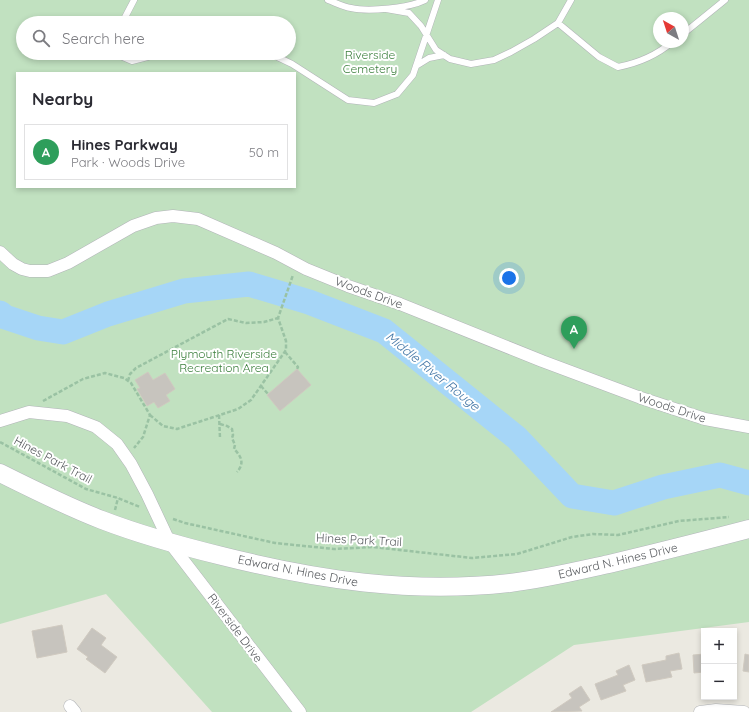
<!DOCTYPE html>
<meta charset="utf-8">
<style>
:root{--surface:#fff;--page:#f2f2f3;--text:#2b2b33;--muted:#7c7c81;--line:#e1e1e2;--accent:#da4039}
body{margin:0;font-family:Quicksand,sans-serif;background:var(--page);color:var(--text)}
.controls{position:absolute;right:12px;bottom:12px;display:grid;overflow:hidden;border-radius:0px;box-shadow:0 2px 6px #0003}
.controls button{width:36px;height:36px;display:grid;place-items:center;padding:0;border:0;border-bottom:1px solid var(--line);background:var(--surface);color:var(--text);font:20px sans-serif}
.compass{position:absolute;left:653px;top:12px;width:36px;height:36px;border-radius:50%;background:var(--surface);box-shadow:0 2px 6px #0003;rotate:321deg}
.you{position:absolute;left:509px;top:278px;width:14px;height:14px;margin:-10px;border:3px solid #fff;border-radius:50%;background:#1a73e8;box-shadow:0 0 0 6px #1a73e833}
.badge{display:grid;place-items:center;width:26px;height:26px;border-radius:50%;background:var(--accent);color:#fff;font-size:13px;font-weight:700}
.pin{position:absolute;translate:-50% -33px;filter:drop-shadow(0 1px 2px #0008)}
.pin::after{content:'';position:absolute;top:21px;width:14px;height:12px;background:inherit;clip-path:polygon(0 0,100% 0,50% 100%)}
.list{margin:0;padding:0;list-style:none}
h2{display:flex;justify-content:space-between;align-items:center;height:52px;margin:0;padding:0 16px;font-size:17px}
h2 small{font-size:13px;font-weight:400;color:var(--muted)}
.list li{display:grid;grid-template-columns:26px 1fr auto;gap:12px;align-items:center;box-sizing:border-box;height:56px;margin:0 8px 8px;padding:0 8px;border:1px solid var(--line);border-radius:0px}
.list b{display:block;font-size:15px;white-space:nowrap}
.list p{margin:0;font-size:13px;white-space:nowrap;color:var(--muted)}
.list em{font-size:13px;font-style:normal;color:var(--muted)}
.icon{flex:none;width:22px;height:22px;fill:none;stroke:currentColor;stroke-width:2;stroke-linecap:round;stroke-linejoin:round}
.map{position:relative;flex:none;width:749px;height:712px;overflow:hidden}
.search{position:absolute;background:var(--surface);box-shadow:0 2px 6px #0003;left:16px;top:16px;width:280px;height:44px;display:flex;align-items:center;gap:10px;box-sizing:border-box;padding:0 14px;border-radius:22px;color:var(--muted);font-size:15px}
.panel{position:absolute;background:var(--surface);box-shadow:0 2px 6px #0003;left:16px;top:72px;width:280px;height:116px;border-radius:0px}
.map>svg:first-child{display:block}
.green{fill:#c1e1c0;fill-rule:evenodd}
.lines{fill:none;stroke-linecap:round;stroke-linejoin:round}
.river{stroke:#a6d6f7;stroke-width:25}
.building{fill:#c7c4be;stroke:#d0cac0}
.lane-casing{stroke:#b2b4b8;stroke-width:7}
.street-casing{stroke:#b2b4b8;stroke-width:13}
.secondary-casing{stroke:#b3b6bb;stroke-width:19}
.path{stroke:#9ac2a3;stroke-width:2.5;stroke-dasharray:4 2;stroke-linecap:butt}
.lane{stroke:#fff;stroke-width:6}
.street{stroke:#fff;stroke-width:12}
.secondary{stroke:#fff;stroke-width:18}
.labels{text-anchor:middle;stroke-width:4;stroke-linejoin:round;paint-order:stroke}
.park-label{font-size:12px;fill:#3b7f3c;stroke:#fff}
.street-label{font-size:12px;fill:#5a5d61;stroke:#fff}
.water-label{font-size:13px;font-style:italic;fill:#4578a7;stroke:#fff}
</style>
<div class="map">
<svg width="749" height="712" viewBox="0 0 749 712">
<rect width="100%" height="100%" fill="#ebe9e1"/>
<path class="green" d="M0,0h749v622l-175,23 -103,67h-259l-106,-118 -106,30zM659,18h24v24h-24zM23,23h266v30h-266zM17,73h278v114h-278z"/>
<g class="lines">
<path class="river" d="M0,313l5,4 33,11 25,4 45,-18 76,-23 65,-7 60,18 75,29 133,107 55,58 42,7 49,-16 57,-12 29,8"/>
</g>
<path class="building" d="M297,369l14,16 -31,26 -13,-16z
M148,372l5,8 12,-7 10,16 -9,6 4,6 -12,7 -4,-6 -7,4 -10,-17 3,-1 -5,-8z
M62,625l5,27 -30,6 -5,-27z
M92,628l14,10 -5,7 16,12 -12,16 -19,-14 2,-2 -11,-8z
M679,653l3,16 -12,2 2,6 -26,5 -4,-17 24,-5v-4z
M704,654v18l-10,1 -1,-18z
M745,654l4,1v17l-6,-1z
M629,665l6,15 -12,5 3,6 -25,9 -6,-16 23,-9 -2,-4z
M581,686l9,14 -11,7 3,4 -31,1 21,-14 -3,-4z"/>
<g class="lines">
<g class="lane-casing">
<path id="lane" d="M328,0c8,3 16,7 23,8 18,4 58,0 74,-8
M386,9l23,4 12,13 15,24 14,9 21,5 23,-4 17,-8 23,-13 24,-16 13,-23
M122,23l12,-23
M558,23l41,34 19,10c20,-4 39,-12 54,-25
M683,34l42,-34
M117,53l1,2 14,6 31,-8
M269,53l23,11 56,36 26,3 23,-9 16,-19 25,-75
M416,66l13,-8 15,-3"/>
</g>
<g class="street-casing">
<path id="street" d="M0,252l13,12 9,5 8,2h18l20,-8 65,-37 23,-8 17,-2 25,3 78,34 30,16 42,17 52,18 142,57 99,37 64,21 44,8
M0,421l29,-9 38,4 29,11 21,17 14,20 16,30 23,49 130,169
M70,706l5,6
M700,712l16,-2 28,2"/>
</g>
<g class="secondary-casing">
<path id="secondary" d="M0,473c34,17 68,34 102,47 39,15 79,26 120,36 96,24 188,38 288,27 34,-4 67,-12 99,-19 47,-11 94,-23 140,-35"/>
</g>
<path class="path" d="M285,352l13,15 -1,2
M128,381l2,-7 6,-6 92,-49 18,4 18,-1 14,-4
M261,386l7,8
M43,401l40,-22 22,-6 19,5 7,5 19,32 -7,22 -9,11
M150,415l13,11 14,3 61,-20 13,-9 35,-50v-9l-8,-23 15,-43
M219,415l1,23
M220,424l7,2 5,3 1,6 -1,3 3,7 -1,4c7,7 11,14 3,23
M0,442l86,47 32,9 22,9
M115,510l3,-12
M173,519l12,4 90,20 59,6 39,-2 99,11 45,-4 55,-17 21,-3 25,1 61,-14 50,-4"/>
<use href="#lane" class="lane"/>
<use href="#street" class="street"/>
<use href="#secondary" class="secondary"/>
</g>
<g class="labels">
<g class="park-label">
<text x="370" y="59">Riverside<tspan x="370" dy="14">Cemetery</tspan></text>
<text x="224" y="358">Plymouth Riverside<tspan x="224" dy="14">Recreation Area</tspan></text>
</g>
<g class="street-label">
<text transform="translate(369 293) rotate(20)" y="4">Woods Drive</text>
<text transform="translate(672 408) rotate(18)" y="4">Woods Drive</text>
<text transform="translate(53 460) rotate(28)" y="4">Hines Park Trail</text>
<text transform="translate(359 540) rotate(3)" y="4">Hines Park Trail</text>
<text transform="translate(618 561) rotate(-13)" y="4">Edward N. Hines Drive</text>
<text transform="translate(298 571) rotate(11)" y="4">Edward N. Hines Drive</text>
<text transform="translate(235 628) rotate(53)" y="4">Riverside Drive</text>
</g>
<g class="water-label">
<text transform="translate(433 371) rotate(39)" y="5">Middle River Rouge</text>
</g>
</g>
</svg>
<div class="controls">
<button>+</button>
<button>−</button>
</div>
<svg class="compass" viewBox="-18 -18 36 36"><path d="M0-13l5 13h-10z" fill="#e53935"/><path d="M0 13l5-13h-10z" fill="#7c7c81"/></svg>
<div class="you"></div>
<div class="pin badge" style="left:574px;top:349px;background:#2e9e5b">A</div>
<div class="search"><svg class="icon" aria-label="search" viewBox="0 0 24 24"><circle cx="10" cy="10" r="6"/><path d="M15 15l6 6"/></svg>Search here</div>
<section class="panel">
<h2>Nearby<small></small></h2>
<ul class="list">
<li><span class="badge" style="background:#2e9e5b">A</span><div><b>Hines Parkway</b><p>Park · Woods Drive</p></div><em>50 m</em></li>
</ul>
</section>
</div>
